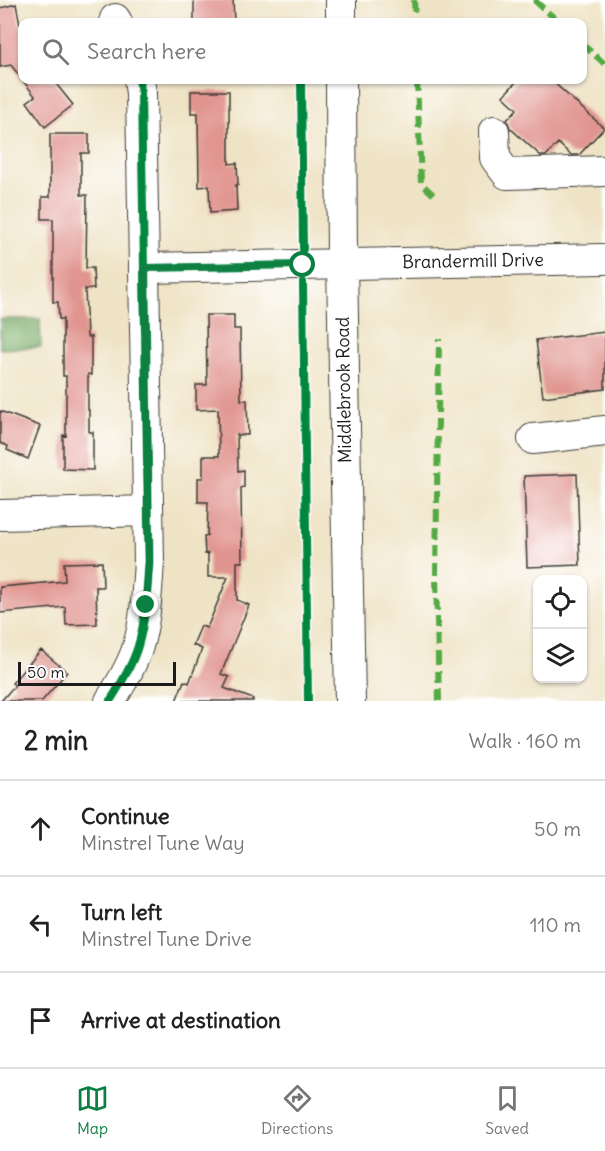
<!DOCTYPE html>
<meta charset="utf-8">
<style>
:root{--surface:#fff;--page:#f2f2f2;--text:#222;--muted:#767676;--line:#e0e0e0;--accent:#0b8043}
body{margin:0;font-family:Delius,sans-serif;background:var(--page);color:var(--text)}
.controls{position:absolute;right:18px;bottom:18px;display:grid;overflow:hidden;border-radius:12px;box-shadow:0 2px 4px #0004}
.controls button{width:54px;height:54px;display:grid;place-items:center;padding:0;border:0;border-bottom:2px solid var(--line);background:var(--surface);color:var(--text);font:30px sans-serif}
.scale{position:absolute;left:18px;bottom:15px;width:158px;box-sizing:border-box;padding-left:6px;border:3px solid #1c1c1c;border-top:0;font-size:16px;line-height:21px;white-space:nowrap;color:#1c1c1c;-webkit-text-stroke:4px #fff;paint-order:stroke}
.stop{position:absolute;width:18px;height:18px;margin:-14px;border:4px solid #0b8043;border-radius:50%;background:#fff}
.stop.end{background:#0b8043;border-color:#fff;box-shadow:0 2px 6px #0008}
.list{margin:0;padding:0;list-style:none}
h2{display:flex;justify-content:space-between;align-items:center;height:78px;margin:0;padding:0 24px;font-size:26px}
h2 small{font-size:20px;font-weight:400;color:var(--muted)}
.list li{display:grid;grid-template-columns:39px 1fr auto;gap:18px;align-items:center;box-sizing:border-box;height:96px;padding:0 24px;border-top:2px solid var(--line)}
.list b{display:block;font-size:22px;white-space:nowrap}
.list p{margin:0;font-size:20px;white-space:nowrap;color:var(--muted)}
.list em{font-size:20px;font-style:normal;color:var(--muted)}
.icon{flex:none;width:33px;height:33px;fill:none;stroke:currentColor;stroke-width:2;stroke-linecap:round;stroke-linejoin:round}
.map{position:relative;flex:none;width:605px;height:701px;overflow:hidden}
.search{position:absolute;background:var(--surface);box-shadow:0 2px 4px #0004;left:18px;right:18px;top:18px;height:66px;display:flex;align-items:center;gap:15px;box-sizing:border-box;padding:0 21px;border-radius:12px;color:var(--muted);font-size:22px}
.sheet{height:366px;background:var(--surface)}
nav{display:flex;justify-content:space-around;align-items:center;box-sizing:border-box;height:84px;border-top:2px solid var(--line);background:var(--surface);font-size:16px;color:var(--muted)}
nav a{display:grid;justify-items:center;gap:3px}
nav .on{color:var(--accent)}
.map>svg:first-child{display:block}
.forest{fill:#78aa65;stroke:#4a6340;stroke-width:1.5}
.building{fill:#e19590}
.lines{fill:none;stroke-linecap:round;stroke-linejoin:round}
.minor-casing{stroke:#3c3a35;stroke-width:32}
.minor{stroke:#fff;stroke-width:30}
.quiet{stroke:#52a943;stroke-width:6;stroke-dasharray:12 6;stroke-linecap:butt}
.cycleway-casing{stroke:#fff;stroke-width:11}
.cycleway{stroke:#00873e;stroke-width:8}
.route{stroke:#0b8043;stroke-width:8}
.labels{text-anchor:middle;stroke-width:4.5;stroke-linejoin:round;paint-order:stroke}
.street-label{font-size:18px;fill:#1c1c1c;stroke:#fff}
</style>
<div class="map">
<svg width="605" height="701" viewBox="0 0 605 701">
<rect width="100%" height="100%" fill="#fff"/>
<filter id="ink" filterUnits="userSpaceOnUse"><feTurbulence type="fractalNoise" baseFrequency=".0167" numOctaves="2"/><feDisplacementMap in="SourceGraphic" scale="12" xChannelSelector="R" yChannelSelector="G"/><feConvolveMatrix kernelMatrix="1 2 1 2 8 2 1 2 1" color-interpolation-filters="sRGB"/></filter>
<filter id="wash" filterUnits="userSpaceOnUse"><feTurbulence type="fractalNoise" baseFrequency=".008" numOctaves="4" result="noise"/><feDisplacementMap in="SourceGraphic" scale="24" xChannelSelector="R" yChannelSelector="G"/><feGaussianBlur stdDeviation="1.35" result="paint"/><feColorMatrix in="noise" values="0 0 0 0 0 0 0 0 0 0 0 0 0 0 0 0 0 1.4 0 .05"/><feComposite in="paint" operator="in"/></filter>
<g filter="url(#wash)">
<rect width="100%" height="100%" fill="#efe3c5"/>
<path class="forest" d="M0,319h40l1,28 -41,2z"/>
<g id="blocks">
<path class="building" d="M194,0h39l1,22h-40z
M16,4l6,31v45h31l20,25 -28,22 -18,-25 8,-6 -24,-31 -11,2v-59z
M518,80h33l53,48 -25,27h-8l-13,-12 -12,13h-5l-31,-28 -3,-8 10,-11 -14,-13z
M191,91h38v73l8,-1 1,22h-2l1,26 -27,2 -1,-27 -10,1 -1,-74h-7z
M50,134h39v19h-8v42h6l-1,73h7l1,21h-9l2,48h4v38l-3,-1v36h1v22h4v38l-30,-1v-34l3,1v-60h-3v-57h-4l-1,-17h-5v-83h-11v-22h8z
M206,315h28v14h6l1,71h6l1,35h-11l1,36 6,-1v17l-3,1 1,74h-5v38l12,5 -28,69 8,3 -5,11 29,11v2h-77l8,-20 5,2 13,-34 -9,-4 8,-19 6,2 21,-51h-20v-24l-3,1 -1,-18h3l1,-34h-10v-24h5v-22h16l-1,-47 -22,1v-25h11z
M605,332v57l-62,8 -7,-57z
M0,411l40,15 -12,33 -21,-9 1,-4 -8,-3z
M577,474l3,91 -53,2 -3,-91z
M102,562l1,25h-7l1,37 -31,1 -1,-18 -65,6v-26l65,-6 -1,-18z
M41,650l26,22 -25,29h-41l14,-16 -3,-2z"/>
</g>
</g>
<g filter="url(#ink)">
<use href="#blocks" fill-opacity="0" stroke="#3c3a35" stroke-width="1.5"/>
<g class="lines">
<g class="minor-casing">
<path id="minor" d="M341,0v22
M115,19l2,3
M341,80l1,183 8,438
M494,131l1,27 12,16 98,-3
M145,268l460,-9
M533,439l72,-8
M0,515l148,-4
M110,701c11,-17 22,-35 28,-55 8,-27 9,-56 11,-84l-8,-469 -2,-13"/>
</g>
<use href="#minor" class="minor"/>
<path class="quiet" d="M414,0l1,22
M534,0l25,22
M582,44l23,20
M417,80l4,103 16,15
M439,701l-3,-125 3,-237"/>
<g class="cycleway-casing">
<path id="cycleway" d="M301,80l2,169
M303,282l5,419
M110,701c11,-17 22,-35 28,-55 8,-27 9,-56 11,-84l-8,-469 -2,-13"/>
</g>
<use href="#cycleway" class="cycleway"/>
</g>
</g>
<g class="lines" filter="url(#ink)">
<path class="route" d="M146,605l3,-43 -4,-294 158,-3"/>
</g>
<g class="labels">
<g class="street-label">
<text transform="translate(473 261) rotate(-1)" y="6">Brandermill Drive</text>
<text transform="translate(344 390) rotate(-91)" y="6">Middlebrook Road</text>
</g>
</g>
</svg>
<div class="controls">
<button><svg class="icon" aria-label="locate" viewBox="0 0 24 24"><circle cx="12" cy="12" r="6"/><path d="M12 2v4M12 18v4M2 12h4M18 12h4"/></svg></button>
<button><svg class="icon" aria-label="layers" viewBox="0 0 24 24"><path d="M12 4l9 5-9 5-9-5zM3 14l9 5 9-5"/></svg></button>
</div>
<div class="scale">50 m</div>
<div class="stop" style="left:303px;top:265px"></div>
<div class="stop end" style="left:146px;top:605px"></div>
<div class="search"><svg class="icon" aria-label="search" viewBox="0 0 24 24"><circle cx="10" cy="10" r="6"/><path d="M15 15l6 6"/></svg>Search here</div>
</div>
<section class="sheet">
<h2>2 min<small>Walk · 160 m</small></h2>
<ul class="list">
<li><svg class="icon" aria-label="ahead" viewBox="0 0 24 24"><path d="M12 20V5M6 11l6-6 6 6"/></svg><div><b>Continue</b><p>Minstrel Tune Way</p></div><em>50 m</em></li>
<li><svg class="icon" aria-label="left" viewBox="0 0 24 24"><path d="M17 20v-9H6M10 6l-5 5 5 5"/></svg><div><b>Turn left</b><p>Minstrel Tune Drive</p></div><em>110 m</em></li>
<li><svg class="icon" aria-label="arrive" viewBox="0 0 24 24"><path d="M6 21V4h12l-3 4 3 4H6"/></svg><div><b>Arrive at destination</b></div></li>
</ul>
</section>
<nav>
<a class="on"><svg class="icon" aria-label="map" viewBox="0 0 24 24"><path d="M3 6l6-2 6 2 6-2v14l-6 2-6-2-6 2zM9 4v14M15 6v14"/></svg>Map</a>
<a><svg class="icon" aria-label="directions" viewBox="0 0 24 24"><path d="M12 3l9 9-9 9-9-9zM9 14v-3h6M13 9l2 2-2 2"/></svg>Directions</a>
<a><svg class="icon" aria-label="saved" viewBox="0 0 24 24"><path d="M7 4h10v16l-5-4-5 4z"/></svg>Saved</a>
</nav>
